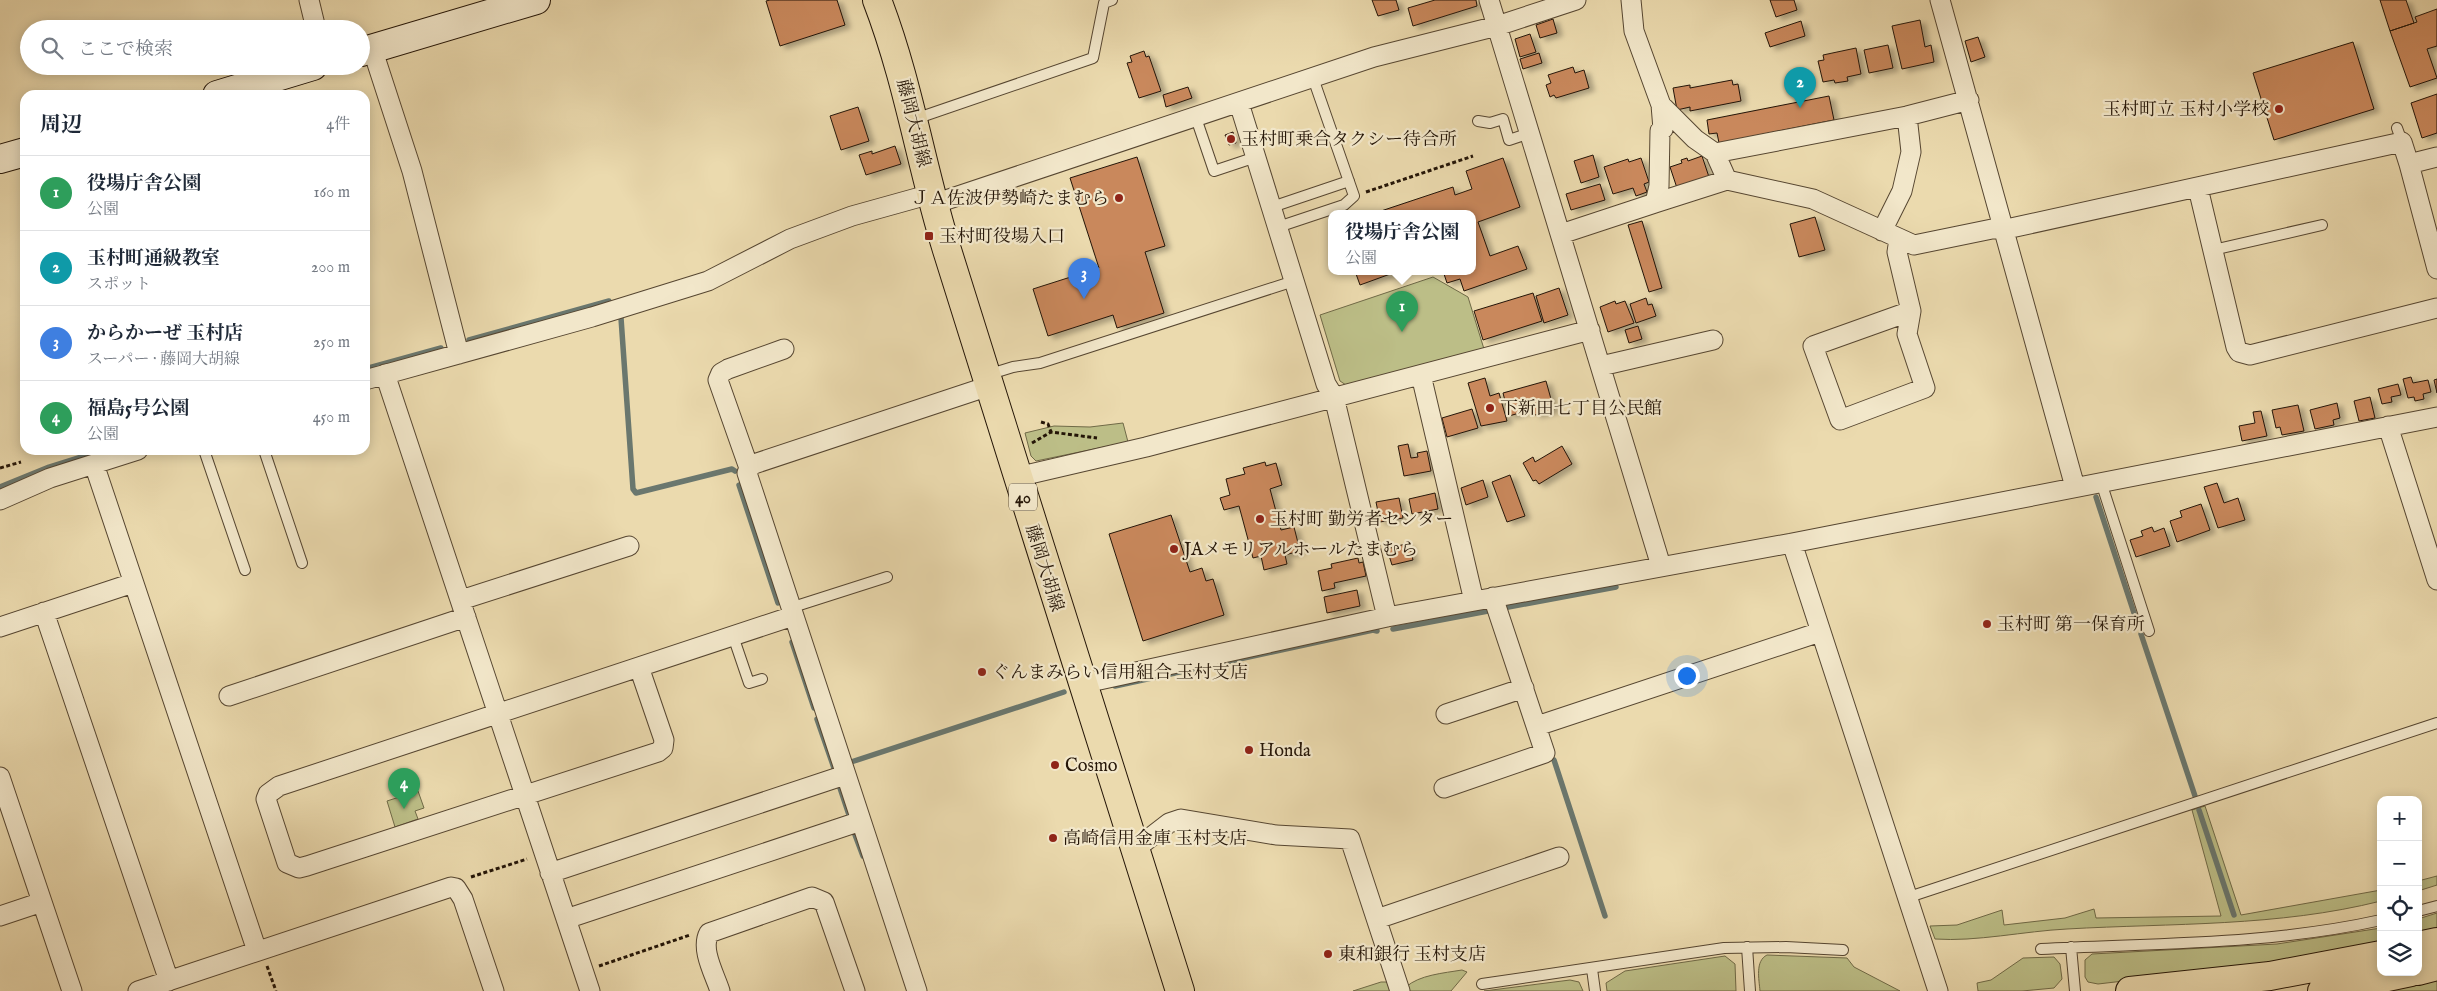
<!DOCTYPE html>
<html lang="ja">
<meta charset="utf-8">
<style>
:root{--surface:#fff;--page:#f2f2f3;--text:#1f2937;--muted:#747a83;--line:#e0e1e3;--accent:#db2777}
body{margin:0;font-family:"IM FELL English","Noto Serif JP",serif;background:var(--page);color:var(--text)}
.controls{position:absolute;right:15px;bottom:15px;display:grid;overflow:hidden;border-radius:10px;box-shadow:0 2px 12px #0003}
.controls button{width:45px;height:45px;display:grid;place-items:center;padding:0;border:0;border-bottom:1px solid var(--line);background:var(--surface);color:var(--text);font:25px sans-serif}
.you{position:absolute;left:1686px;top:675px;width:18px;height:18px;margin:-12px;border:4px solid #fff;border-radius:50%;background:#1a73e8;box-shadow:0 0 0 8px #1a73e833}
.badge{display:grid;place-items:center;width:32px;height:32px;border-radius:50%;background:var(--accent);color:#fff;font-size:16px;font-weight:700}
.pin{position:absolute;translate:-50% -41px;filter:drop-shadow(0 1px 2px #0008)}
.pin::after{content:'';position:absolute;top:26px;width:18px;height:15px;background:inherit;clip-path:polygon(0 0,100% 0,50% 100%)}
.popup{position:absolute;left:1328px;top:210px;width:148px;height:65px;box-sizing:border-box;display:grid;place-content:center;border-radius:10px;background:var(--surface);filter:drop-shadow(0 1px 4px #0005);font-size:16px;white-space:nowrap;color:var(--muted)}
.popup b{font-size:19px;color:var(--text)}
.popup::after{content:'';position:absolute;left:50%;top:100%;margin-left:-10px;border:10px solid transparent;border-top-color:var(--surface)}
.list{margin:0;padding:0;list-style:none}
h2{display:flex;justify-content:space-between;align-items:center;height:65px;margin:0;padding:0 20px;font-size:21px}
h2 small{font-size:16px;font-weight:400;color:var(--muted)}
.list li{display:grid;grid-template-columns:32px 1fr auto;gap:15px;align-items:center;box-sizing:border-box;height:75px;padding:0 20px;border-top:1px solid var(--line)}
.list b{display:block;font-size:19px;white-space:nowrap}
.list p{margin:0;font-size:16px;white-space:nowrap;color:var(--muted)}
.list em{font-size:16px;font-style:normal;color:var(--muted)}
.icon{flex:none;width:28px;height:28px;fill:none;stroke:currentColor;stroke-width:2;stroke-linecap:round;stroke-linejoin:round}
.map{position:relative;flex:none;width:2437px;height:991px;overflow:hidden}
.search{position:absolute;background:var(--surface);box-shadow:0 2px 12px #0003;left:20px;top:20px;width:350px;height:55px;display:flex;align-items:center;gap:12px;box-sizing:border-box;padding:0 18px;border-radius:28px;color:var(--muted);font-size:19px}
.panel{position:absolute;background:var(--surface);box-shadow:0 2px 12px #0003;left:20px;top:90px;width:350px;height:365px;border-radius:15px}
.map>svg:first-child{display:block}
.green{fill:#bcbe87;stroke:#706a47}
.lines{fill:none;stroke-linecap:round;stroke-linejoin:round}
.stream{stroke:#6a776e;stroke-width:5.5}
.building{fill:#c9885b;stroke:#241507;filter:url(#shadow)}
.service-casing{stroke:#564631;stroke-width:12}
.minor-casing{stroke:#564631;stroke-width:21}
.secondary-casing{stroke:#241507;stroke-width:30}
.primary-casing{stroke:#241507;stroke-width:30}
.trunk-casing{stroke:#241507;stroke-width:30}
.path{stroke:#241507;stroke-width:3;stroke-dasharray:4 2.5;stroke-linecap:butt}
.service{stroke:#f2e7ca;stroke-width:10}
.minor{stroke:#f2e7ca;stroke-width:19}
.secondary{stroke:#f2e7ca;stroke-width:28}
.primary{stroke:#ebdaae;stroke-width:28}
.trunk{stroke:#ebdaae;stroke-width:28}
.poi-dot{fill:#8f2418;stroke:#f2e7ca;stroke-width:2}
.labels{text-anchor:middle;stroke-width:4.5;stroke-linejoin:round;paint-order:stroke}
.shield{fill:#f2e7ca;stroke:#625442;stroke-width:1}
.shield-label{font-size:16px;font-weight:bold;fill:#241507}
.poi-label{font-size:18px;fill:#241507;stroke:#f2e7ca;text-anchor:start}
.street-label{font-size:18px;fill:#241507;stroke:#f2e7ca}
</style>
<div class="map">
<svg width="2437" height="991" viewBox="0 0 2437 991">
<defs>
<filter id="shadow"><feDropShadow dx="5.5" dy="3" stdDeviation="2.5" flood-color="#0004"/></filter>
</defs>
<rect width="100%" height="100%" fill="#ebdaae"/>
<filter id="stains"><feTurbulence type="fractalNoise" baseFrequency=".004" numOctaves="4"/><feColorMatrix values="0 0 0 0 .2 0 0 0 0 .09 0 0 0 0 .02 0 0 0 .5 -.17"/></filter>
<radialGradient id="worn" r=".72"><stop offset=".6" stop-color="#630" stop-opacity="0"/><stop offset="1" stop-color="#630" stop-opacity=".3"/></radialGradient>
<path class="green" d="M1433,277l35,20 16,52 -138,36 -6,-4 -20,-66z
M1123,423l5,19 -92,19 -5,-5 -6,-23 29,-7 36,1z
M418,791l6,17 -9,3 3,8 -23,8 -8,-26z
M2205,806l36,109 140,-25v11c-103,26 -209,22 -314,28 -42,2 -91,13 -132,10l-5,-13 27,-1 45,-15 2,15 61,-7 29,-9 2,9 125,-2 -29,-106z
M2437,876v9l-19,6v-10z
M2437,913v18l-19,5v-17z
M2381,928v15l-103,20 -180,21 -10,-2 -3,-5v-17l7,-6 185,-10z
M1767,955l80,3 7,9 46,24h-140c-1,-12 -5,-30 7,-36z
M1725,956l10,8 1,27h-129l-1,-8 19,-12z
M2054,957l6,7 2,15 -8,9 -32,3h-44l-1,-8 14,-3 32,-22z
M1462,970l5,2 -16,19h-44l-1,-4c13,-12 38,-14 56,-17z
M2437,979v12h-56z
M1570,980l9,2 4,9h-99z
M1381,982h8l3,9h-39z"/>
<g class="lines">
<path class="stream" d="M621,318l12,171 3,4 96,-24 3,2
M469,340l140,-39
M365,369l76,-21
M739,485l39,118
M0,487l49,-20 51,-16
M2096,497l38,116
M1504,611l-1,-3 113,-21
M1393,629l95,-18
M2141,634l54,162
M792,642l22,66
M1115,686l258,-56 4,1
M817,719l17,49
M1554,760l51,156
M851,762l213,-70
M840,788l9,27
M2199,810l35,105
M854,832l9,24"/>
</g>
<path class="building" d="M770,0h67l8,25 -65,21 -14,-45z
M1372,0h24l3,10 -21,6z
M1435,0h41l1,6 -64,20 -5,-18z
M1770,0h24l3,10 -21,7z
M2380,0h26l8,23 -24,8z
M2437,9v37l-10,3 10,29 -27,9 -20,-56 27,-9 -2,-5z
M1553,19l4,14 -17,5 -4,-13z
M1920,20l5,27 6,-2 3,17 -32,7 -10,-43z
M1801,21l4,15 -35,11 -5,-14z
M1530,34l6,18 -16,5 -5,-18z
M1978,37l7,20 -14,5 -6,-21z
M2353,42l21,67 -100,31 -21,-67z
M1888,45l5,23 -24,5 -5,-23z
M1856,48l5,26 -14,3 1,4 -13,2 -1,-3 -11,2 -5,-21 6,-1 -1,-5z
M1144,51l2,6 3,-1 12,35 -22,7 -12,-35 5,-1 -2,-6z
M1539,53l3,10 -19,6 -3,-10z
M1573,67l2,6 9,-3 5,18 -33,10 -2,-3 -4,2 -4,-12 5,-2 -3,-8z
M1732,80l1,5 5,-1 3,17 -51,10v-4l-13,3 -4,-22 17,-3v3z
M1188,87l4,11 -26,9 -3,-12z
M2437,94v39l-15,5 -11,-35z
M1829,96l5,24 -115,23 -2,-10 -8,1 -2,-14z
M858,107l11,34 -28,9 -11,-34z
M1233,132l3,11 -7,2 -4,-10z
M895,146l6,18 -35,11 -7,-20 13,-4v3z
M1593,155l6,22 -18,6 -7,-22z
M1702,156l7,21 -32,11 -7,-21 12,-4 -1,-3 6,-2 1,3z
M1137,157l28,89 -20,6 19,61 -47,15 -4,-13 -65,21 -15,-47 66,-21 -29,-90z
M1503,158l17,49 -42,15 12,34 28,-10 9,23 -63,22 -4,-12 -13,4 -4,-12h29v-58h-97l78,-26 2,8 17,-6 -6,-18z
M1641,158l8,24 -5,2 3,8 -11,4 -3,-8 -20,6 -9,-27 24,-8 1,3z
M1600,184l5,16 -34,10 -5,-16z
M1815,217l10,33 -26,7 -9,-33z
M1642,221l20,67 -13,4 -21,-67z
M1355,271h37l1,2 -33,12z
M1559,288l9,27 -24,8 -8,-27z
M1533,293l9,28 -59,19 -9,-29z
M1646,298l2,7 4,-1 4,12 -20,7 -6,-19z
M1615,301l1,3 9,-3 9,22 -26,9 -8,-25z
M1638,326l4,13 -13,4 -4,-13z
M2411,377l2,6 15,-3 3,12 -8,2 1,5 -9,2 -1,-4 -6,1 -5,-19z
M1485,378l5,18 9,-3 8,28 -26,5 -13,-43z
M2437,379v14l-3,-13z
M1546,381l8,29 -19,5 -2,-6 -24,7 -6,-23z
M2398,384l3,11 -10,2 1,5 -10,2 -4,-15z
M2370,397l5,21 -16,3 -5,-20z
M2337,403l3,15 -7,2 1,5 -19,4 -5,-19z
M2298,405l6,26 -22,4 -2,-8 -4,1 -4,-18z
M1472,409l6,19 -31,9 -5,-19z
M2261,411l6,25 -25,5 -3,-15 16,-3 -2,-11z
M1408,444l3,14 7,-1 -1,-4 10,-2 4,20 -27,5 -6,-30z
M1562,446l10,18 -33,20 -3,-4 -3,1 -10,-18 10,-6 2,5z
M1265,462l1,4 10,-3 6,22 -12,4 11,41 13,-3 6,24 -15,4 2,9 -23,6 -3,-14 -8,2 -14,-52 -15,4 -4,-12 10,-3 -4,-16 19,-5 -2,-6z
M1510,475l15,41 -18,6 -15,-40z
M1483,480l5,17 -22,8 -5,-17z
M2217,483l7,20 14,-5 7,22 -27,8 -14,-41z
M1435,493l3,16 -26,5 -3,-15z
M1399,498l4,20 -23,4 -4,-20z
M2201,504l9,26 -33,12 -7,-21 12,-4 -2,-6z
M1171,515l19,57 12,-4 4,13 7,-2 11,36 -81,26 -34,-107z
M2152,527l2,5 10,-4 6,18 -34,11 -6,-17 13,-4 -2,-5z
M1409,543l4,17 -21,5 -5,-16z
M1358,558l1,5 4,-1 3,14 -32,7 1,5 -13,3 -4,-20 14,-3 -1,-4z
M1357,590l3,16 -33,7 -3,-16z"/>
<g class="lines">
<g class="service-casing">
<path id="service" d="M1196,118l18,53 42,-14
M915,119l178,-61 11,-55 8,-3
M1478,121l12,2 13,-4 6,21 21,-7
M2397,128l5,14
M1272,207l77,-26
M1278,227l66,-22 10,-9 -41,-118
M2213,250l109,-25
M987,375l26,-8 27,-4 254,-82
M204,450l41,120
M264,450l38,113
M2101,482l48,149
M790,608l97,-31
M733,636l16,47 13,-4
M1909,897l528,-174
M2418,911l19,-5
M1747,947l3,44
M2071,947l4,44
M2041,949c113,-6 228,-4 340,-29
M1592,969l3,22
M1482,984l242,-36 62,-1 57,3"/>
</g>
<g class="minor-casing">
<path id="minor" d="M309,0l7,29
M1489,0l172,566
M1940,0l135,487
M372,48l40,123 47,183
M1239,103l87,281 8,13 53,220
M1661,105l34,34 20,14
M2437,157l-28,7 28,105
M1727,180l-12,-27 192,-37 62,-16
M2198,188l38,159 3,5 11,3 187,-47
M1655,203l72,-23 86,19 101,46 78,-16 19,-1 391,-86 7,22
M934,204l440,-147 123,-31 79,-26
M1882,231l20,-40 9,-39 -4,-36
M1561,234l94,-31 4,-17 1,-55 3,-2 -2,-24 -27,-74 -3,-31
M1899,239l-2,13 14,59 -4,23 18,54 -85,32 -27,-74 98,-35
M1601,366l112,-26
M385,374l205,617
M1421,375l53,226
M365,380l227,-63 116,-36 82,-42 62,-23 79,-22
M2388,426l49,154
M94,464l163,487
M749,468l-31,-88 3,-7 7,-4 56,-20
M1017,477l129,-30 444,-117
M0,500l50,-22 88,-28
M1792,543l146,448
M461,600l168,-54
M44,612l125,369
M0,627l133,-44
M639,667l25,73 -1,8 -5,4 -351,114 -8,2 -12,-5 -21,-64 2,-5 11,-8 514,-170
M1081,684l306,-67 405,-74 645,-126
M229,696l237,-79
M1446,714l78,-26
M1537,726l283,-94
M0,777l72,214
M1444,788l101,-35 -52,-156
M1134,850l35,-27 12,-4 95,16 74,4 50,152
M550,873l295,-98
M0,916l42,-14
M566,919l295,-98
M1377,919l182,-62
M138,991l313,-104 5,1 7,11 31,92
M720,991c-5,-16 -20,-42 -11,-58l103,-36 12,5 31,89
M917,991l-170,-518 2,-5 5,-4 235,-78"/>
</g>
<g class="secondary-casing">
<path id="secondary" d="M361,52l175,-52
M217,95l96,-29
M0,159l25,-7"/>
</g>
<g class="primary-casing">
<path id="primary" d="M877,0c32,83 44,167 70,250 78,247 154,494 233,741"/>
</g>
<g class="trunk-casing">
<path id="trunk" d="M2418,946l19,-4
M2418,971l19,-5
M2130,991l140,-15 111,-21
M2322,991l89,-19"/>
</g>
<path class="path" d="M1366,192l107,-36
M1041,422l7,2 3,8
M1032,443l19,-11 46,6
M0,468l21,-6
M471,877l56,-18
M267,966l9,25
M599,966l91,-31"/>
<use href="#service" class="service"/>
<use href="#minor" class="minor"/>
<use href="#secondary" class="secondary"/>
<use href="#primary" class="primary"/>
<use href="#trunk" class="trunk"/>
</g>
<g class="poi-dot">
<circle cx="2279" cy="109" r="5"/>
<circle cx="1231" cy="139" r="5"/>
<circle cx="1119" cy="198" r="5"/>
<rect x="924" y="231" width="10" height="10" rx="2.5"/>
<circle cx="1490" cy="408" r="5"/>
<circle cx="1260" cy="519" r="5"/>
<circle cx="1174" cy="549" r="5"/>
<circle cx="1987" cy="624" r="5"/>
<circle cx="982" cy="672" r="5"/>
<circle cx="1249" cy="750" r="5"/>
<circle cx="1055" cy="765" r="5"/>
<circle cx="1053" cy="838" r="5"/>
<circle cx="1328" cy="954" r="5"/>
</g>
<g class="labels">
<rect class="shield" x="1009" y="483.5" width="28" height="27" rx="4"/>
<g class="shield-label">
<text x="1023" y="503">40</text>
</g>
<g class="poi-label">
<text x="2269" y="115" text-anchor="end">玉村町立 玉村小学校</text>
<text x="1241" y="145">玉村町乗合タクシー待合所</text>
<text x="1109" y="204" text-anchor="end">ＪＡ佐波伊勢崎たまむら</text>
<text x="939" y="242">玉村町役場入口</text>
<text x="1500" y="414">下新田七丁目公民館</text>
<text x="1270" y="525">玉村町 勤労者センター</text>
<text x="1184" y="555">JAメモリアルホールたまむら</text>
<text x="1997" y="630">玉村町 第一保育所</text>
<text x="992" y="678">ぐんまみらい信用組合 玉村支店</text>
<text x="1259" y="756">Honda</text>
<text x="1065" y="771">Cosmo</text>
<text x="1063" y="844">高崎信用金庫 玉村支店</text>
<text x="1338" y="960">東和銀行 玉村支店</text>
</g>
<g class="street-label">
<text transform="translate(914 123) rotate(76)" y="6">藤岡大胡線</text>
<text transform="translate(1045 568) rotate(73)" y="6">藤岡大胡線</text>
</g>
</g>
<rect width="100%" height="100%" filter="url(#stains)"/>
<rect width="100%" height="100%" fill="url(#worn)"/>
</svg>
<div class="controls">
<button>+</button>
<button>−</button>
<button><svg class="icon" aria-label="locate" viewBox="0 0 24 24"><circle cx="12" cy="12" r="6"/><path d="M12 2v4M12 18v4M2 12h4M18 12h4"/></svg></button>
<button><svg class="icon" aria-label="layers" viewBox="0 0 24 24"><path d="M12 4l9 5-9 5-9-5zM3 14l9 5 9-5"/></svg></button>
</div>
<div class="you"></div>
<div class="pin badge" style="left:1402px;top:332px;background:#2e9e5b">1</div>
<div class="popup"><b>役場庁舎公園</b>公園</div>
<div class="pin badge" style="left:1800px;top:108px;background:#0f9aa8">2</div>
<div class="pin badge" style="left:1084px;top:299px;background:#3f7fe0">3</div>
<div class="pin badge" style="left:404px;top:809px;background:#2e9e5b">4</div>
<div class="search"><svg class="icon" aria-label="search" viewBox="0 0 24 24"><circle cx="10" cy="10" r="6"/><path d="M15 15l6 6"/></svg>ここで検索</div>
<section class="panel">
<h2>周辺<small>4件</small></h2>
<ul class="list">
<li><span class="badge" style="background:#2e9e5b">1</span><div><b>役場庁舎公園</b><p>公園</p></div><em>160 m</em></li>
<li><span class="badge" style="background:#0f9aa8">2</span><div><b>玉村町通級教室</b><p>スポット</p></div><em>200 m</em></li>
<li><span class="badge" style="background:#3f7fe0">3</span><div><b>からかーぜ 玉村店</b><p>スーパー · 藤岡大胡線</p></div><em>250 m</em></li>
<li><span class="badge" style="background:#2e9e5b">4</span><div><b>福島5号公園</b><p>公園</p></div><em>450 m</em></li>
</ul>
</section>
</div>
